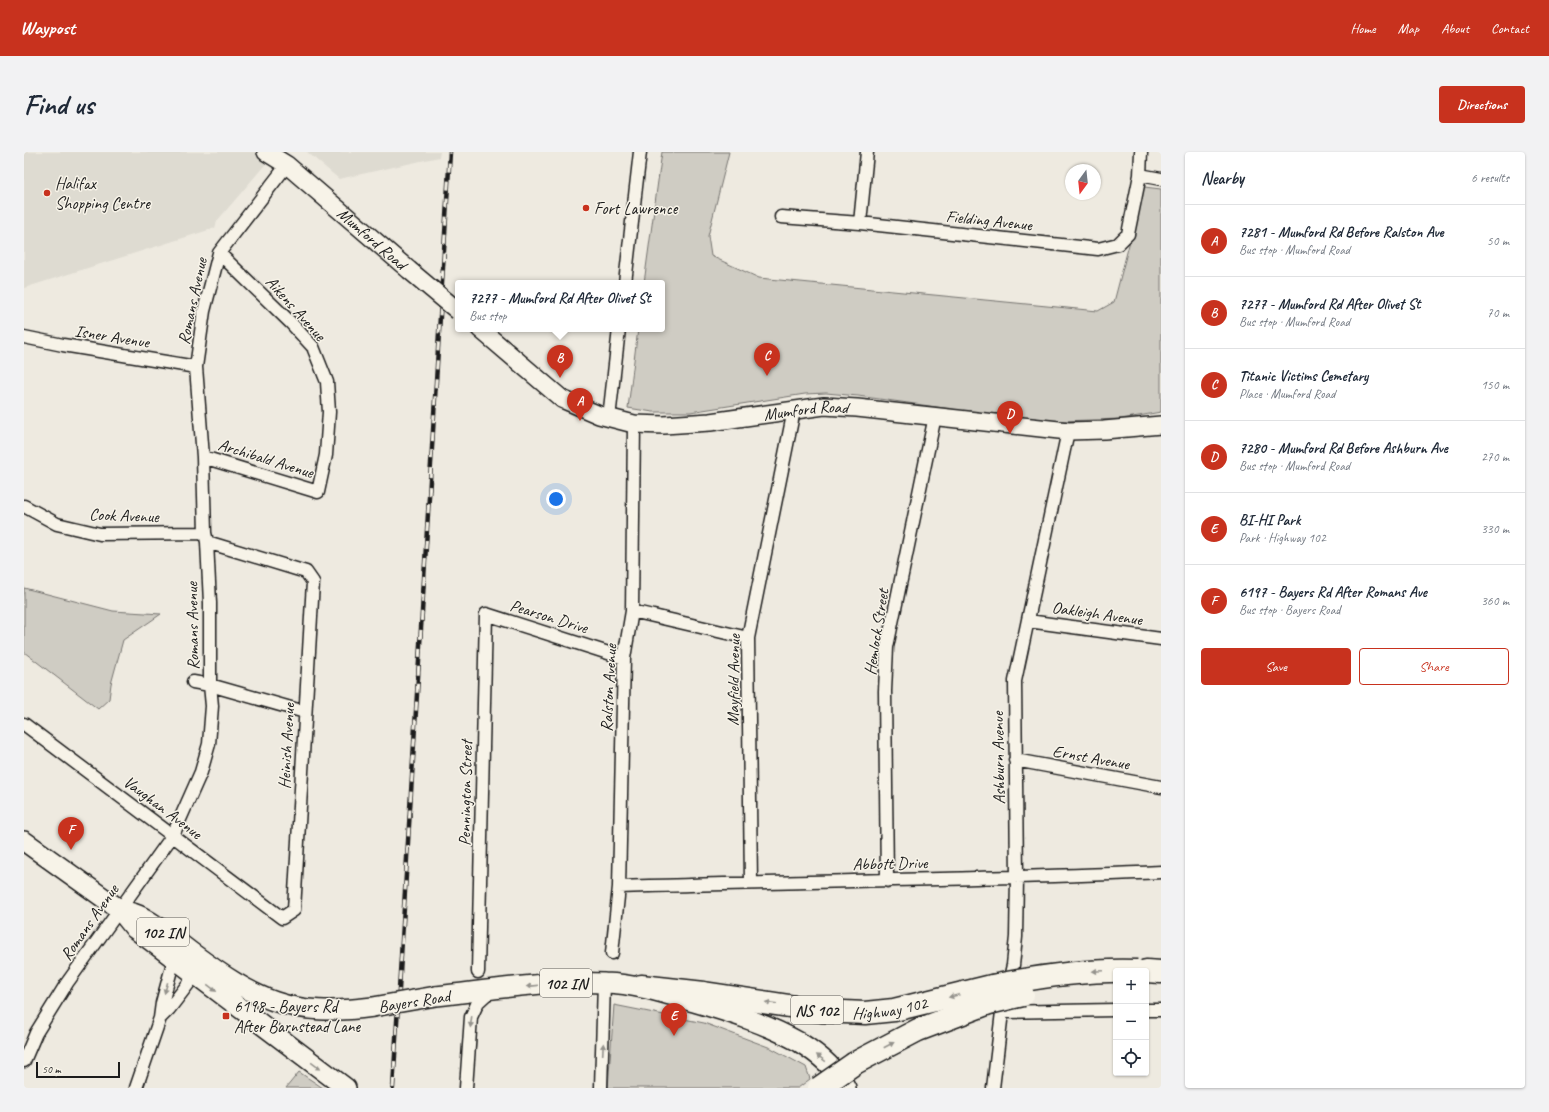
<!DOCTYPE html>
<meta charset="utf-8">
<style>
:root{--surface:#fff;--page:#f2f2f3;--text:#1f2937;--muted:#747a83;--line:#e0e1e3;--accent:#c8321e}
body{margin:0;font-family:Caveat,sans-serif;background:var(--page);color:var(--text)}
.controls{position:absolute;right:12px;bottom:12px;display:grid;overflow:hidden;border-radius:4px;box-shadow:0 1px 3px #0004}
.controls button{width:36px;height:36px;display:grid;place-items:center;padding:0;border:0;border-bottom:1px solid var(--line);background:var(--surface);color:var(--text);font:20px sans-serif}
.compass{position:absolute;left:1041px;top:12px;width:36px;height:36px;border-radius:50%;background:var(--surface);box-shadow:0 1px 3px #0004;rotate:195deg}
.scale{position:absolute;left:12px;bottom:10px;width:84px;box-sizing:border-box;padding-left:4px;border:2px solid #1c1c1c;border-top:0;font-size:11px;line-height:14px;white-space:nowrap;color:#1c1c1c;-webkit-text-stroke:3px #f7f3e8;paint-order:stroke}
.you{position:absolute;left:532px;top:347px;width:14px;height:14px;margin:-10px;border:3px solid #fff;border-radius:50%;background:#1a73e8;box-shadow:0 0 0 6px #1a73e833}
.badge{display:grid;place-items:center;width:26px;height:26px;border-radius:50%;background:var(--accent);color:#fff;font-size:13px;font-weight:700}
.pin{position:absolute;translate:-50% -33px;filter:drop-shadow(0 1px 2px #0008)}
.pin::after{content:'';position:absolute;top:21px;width:14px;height:12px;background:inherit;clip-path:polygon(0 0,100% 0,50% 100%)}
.popup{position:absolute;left:431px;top:128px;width:210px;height:52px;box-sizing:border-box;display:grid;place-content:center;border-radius:4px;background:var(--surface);filter:drop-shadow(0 1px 3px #0005);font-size:13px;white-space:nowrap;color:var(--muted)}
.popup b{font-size:15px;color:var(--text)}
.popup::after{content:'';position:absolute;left:50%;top:100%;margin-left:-8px;border:8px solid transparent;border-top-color:var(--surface)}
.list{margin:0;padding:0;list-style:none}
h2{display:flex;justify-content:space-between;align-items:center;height:52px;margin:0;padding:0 16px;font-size:17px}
h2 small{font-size:13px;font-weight:400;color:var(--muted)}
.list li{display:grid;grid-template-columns:26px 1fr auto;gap:12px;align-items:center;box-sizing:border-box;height:72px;padding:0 16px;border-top:1px solid var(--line)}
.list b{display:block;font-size:15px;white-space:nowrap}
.list p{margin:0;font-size:13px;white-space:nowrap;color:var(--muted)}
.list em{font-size:13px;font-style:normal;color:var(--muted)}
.actions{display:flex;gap:8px;padding:12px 16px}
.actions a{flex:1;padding:9px 0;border:1px solid var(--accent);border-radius:4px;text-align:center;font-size:14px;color:var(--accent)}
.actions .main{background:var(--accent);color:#fff}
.icon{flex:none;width:22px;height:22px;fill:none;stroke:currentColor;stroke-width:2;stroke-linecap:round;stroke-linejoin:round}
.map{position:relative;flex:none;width:1137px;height:936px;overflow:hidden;border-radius:4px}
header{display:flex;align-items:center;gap:24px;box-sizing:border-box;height:56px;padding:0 20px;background:var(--accent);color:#fff}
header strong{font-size:19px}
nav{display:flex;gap:22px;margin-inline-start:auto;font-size:14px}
.intro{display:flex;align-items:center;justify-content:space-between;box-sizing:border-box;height:96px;padding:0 24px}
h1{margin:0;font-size:28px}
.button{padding:10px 18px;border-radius:4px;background:var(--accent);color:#fff;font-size:14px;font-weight:700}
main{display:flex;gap:24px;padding:0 24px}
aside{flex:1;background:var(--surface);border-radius:4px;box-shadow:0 1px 3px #0004}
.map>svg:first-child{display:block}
.built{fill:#dedbd1}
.green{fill:#cfccc3;stroke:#767470}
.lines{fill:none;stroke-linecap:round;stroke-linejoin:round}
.street-casing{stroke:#1c1c1c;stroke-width:15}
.secondary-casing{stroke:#1c1c1c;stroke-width:20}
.primary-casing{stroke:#1c1c1c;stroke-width:22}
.highway-casing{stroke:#1c1c1c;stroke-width:25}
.street{stroke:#f7f3e8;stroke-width:12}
.secondary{stroke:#f7f3e8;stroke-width:17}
.primary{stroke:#f7f3e8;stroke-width:19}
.highway{stroke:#f7f3e8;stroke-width:22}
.rail-casing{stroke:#1c1c1c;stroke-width:4.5}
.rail{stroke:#f7f3e8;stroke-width:3;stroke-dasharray:9;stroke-linecap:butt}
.secondary-bridge-casing{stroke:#1c1c1c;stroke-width:20;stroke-linecap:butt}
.primary-bridge-casing{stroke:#1c1c1c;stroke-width:22;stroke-linecap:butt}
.highway-bridge-casing{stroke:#1c1c1c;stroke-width:25;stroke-linecap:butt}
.secondary-bridge{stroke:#f7f3e8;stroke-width:17}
.primary-bridge{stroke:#f7f3e8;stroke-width:19}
.highway-bridge{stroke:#f7f3e8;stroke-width:22}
.oneway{fill:#94928c}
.poi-dot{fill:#c8321e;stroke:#f7f3e8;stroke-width:1.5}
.labels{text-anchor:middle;stroke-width:3;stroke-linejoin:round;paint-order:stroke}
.shield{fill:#f7f3e8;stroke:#5e5c59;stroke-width:1}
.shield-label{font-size:16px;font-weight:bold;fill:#1c1c1c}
.poi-label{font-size:17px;fill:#1c1c1c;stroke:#f7f3e8;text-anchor:start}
.street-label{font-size:17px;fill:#1c1c1c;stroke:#f7f3e8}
</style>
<header>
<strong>Waypost</strong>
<nav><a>Home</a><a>Map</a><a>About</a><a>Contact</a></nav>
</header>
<div class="intro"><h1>Find us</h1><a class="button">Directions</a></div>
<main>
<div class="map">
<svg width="1137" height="936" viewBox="0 0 1137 936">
<rect width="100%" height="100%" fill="#eeeae0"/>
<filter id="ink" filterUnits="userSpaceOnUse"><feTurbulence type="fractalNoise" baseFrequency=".025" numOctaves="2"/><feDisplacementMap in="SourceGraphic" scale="8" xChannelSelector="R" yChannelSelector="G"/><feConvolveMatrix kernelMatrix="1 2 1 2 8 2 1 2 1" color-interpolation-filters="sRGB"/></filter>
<g filter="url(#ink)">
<path class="built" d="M0,0h250l1,1 -58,68 -2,7 -191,60z
M283,0h133l-1,5 -100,22z"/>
<path class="green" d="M638,0h67l-21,84 3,20 48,22 339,33 16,-9 30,-115 17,2v223l-40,7 -62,2 -58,-5 -143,-20 -32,-3 -21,1 -115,18h-37l-25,-4 10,-79h24v-46h-18z
M0,436l89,23 48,3 -38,26 -12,44 -2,15 -11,10 -74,-57z
M590,853l90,18 67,25 35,19 4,12 -12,9h-190z
M275,920l24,16h-37z"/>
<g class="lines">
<g class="street-casing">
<path id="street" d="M1116,23l21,4
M757,65l79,6 238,26 20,-5 10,-10 12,-59 1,-23
M836,71l7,-71
M601,131l15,-131
M0,185l39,8 133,22
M585,266l10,-89
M179,305l115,35 8,-37 3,-43 -2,-30 -14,-35 -23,-25 -71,-69
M0,354l33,18 43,10 105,-1
M608,459l116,27
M1004,469l133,18
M169,530l17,3 95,27
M0,572l258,194 12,-8 19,-328 -7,-10 -99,-30
M991,608l146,27
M863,729l-2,-190 2,-44 48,-231
M727,731l-3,-245 46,-228
M595,735c181,-6 361,-7 542,-15
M588,801l7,-66 5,-229 8,-47 2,-187
M454,820l8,-358 138,44
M1122,858h15
M978,860l114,-2
M136,866l9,-9 26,-34
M0,909l12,-28 31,-50 106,-148 28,-63 8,-28 3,-38 -2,-21v-82l-3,-61 -2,-9 -2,-76 -7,-90 8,-56 15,-58 68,-88
M112,936l24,-70 2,-15 12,-44
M442,936l5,-71 7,-15 13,-12
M577,936l3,-106
M969,936l9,-76 11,-47 3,-28 1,-59 -2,-197 53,-250"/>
</g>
<g class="secondary-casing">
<g id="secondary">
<path id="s1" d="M242,0l21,13 122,105"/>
<path id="s2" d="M456,177l82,70 37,16 35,9 30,1 46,-3 114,-16 33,2 211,23 36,-1 57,-5"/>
</g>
</g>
<g class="primary-casing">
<path id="primary" d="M0,689l95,68 16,20 211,159
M95,757c8,3 18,4 25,9 17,9 32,23 47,34 65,48 99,66 182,55
M412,844c55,-6 113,-16 169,-13 32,1 61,11 92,20 34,10 70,21 102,39 18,11 37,26 47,46"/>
</g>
<g class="highway-casing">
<g id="highway">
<path d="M1122,819l15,1"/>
<path id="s3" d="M617,834l63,7 118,18 43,2 29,-3 98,-24"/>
<path d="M831,911l63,-33 71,-27"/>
</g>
</g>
<use href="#street" class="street"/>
<use href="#secondary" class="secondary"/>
<use href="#primary" class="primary"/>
<use href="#highway" class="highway"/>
<g class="rail-casing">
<path id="rail" d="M369,936l57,-936"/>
</g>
<use href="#rail" class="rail"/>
<g class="secondary-bridge-casing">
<path id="secondary-bridge" d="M385,118l49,41"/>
</g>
<g class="primary-bridge-casing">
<path id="primary-bridge" d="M349,855l63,-11"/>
</g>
<g class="highway-bridge-casing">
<path id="highway-bridge" d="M968,834c48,-10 95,-17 145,-15
M965,851l34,-8
M795,936l36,-25"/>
</g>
<use href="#secondary-bridge" class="secondary-bridge"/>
<use href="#primary-bridge" class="primary-bridge"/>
<use href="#highway-bridge" class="highway-bridge"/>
</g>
<defs><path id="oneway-solid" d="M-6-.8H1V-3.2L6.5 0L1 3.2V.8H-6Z"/></defs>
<g class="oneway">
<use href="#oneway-solid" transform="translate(1074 819) rotate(177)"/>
<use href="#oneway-solid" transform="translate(508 834) rotate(174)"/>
<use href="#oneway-solid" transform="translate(142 836) rotate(106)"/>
<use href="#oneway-solid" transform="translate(188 836) rotate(37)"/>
<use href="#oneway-solid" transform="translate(930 844) rotate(166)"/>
<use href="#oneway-solid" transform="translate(747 851) rotate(-172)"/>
<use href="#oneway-solid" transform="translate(447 870) rotate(97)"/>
<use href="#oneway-solid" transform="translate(865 893) rotate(-28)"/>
<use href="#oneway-solid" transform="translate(579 897) rotate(-87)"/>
<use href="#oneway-solid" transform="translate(797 906) rotate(-144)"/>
<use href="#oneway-solid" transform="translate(292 914) rotate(36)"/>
</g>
</g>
<g class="poi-dot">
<circle cx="23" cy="41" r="4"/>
<circle cx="562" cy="56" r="4"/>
<rect x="198" y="860" width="8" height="8" rx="2"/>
</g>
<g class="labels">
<g class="shield">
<rect x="113" y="766" width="52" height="28" rx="3"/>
<rect x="516" y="817" width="52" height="28" rx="3"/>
<rect x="767" y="844" width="52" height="28" rx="3"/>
</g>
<g class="shield-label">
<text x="139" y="786">102 IN</text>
<text x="542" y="837">102 IN</text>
<text x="793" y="864">NS 102</text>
</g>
<g class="poi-label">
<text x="31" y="37">Halifax<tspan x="31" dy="20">Shopping Centre</tspan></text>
<text x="570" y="62">Fort Lawrence</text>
<text x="210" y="860">6198 - Bayers Rd<tspan x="210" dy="20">After Barnstead Lane</tspan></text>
</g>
<g class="street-label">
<text transform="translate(965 68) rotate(6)" y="6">Fielding Avenue</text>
<text dy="6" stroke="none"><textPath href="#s1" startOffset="137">Mumford Road</textPath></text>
<text transform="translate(168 149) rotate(-78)" y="6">Romans Avenue</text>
<text transform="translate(272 156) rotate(48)" y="6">Aikens Avenue</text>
<text transform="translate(88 184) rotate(9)" y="6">Isner Avenue</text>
<text dy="6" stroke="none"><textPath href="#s2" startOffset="357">Mumford Road</textPath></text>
<text transform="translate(242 306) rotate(17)" y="6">Archibald Avenue</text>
<text transform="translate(100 363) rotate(2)" y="6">Cook Avenue</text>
<text transform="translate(1073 461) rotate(8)" y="6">Oakleigh Avenue</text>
<text transform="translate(525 464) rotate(17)" y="6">Pearson Drive</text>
<text transform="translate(168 474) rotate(-91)" y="6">Romans Avenue</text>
<text transform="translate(852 480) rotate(-81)" y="6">Hemlock Street</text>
<text transform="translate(709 528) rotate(-89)" y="6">Mayfield Avenue</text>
<text transform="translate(584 536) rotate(-87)" y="6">Ralston Avenue</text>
<text transform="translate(262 594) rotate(-87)" y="6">Heinish Avenue</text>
<text transform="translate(1067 605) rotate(10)" y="6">Ernst Avenue</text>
<text transform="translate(974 606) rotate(-91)" y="6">Ashburn Avenue</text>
<text transform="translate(441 641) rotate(-89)" y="6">Pennington Street</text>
<text transform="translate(139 655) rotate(37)" y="6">Vaughan Avenue</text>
<text transform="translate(866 711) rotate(-1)" y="6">Abbott Drive</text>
<text transform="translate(65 770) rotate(-55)" y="6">Romans Avenue</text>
<text transform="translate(390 849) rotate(-9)" y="6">Bayers Road</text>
<text dy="6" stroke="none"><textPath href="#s3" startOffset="251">Highway 102</textPath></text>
</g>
</g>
</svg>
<div class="controls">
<button>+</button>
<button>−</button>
<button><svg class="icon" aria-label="locate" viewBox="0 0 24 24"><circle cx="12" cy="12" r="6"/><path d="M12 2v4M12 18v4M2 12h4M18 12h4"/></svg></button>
</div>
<svg class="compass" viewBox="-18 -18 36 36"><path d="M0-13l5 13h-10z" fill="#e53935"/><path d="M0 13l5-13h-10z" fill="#747a83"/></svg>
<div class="scale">50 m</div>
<div class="you"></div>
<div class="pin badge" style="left:556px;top:269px">A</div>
<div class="pin badge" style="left:536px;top:226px">B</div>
<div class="popup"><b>7277 - Mumford Rd After Olivet St</b>Bus stop</div>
<div class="pin badge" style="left:743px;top:224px">C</div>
<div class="pin badge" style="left:986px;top:282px">D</div>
<div class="pin badge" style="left:650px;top:884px">E</div>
<div class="pin badge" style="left:47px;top:698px">F</div>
</div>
<aside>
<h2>Nearby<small>6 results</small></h2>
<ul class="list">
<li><span class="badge">A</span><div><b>7281 - Mumford Rd Before Ralston Ave</b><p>Bus stop · Mumford Road</p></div><em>50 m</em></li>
<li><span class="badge">B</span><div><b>7277 - Mumford Rd After Olivet St</b><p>Bus stop · Mumford Road</p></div><em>70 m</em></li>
<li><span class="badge">C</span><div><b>Titanic Victims Cemetary</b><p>Place · Mumford Road</p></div><em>150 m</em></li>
<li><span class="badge">D</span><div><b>7280 - Mumford Rd Before Ashburn Ave</b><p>Bus stop · Mumford Road</p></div><em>270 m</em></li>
<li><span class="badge">E</span><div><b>BI-HI Park</b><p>Park · Highway 102</p></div><em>330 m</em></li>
<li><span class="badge">F</span><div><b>6197 - Bayers Rd After Romans Ave</b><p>Bus stop · Bayers Road</p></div><em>360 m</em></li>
</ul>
<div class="actions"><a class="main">Save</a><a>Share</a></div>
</aside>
</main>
